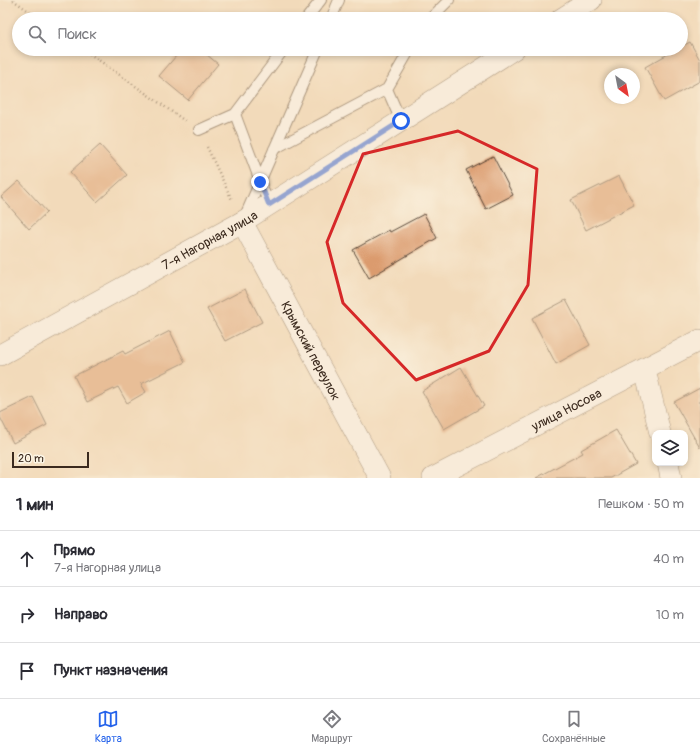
<!DOCTYPE html>
<html lang="ru">
<meta charset="utf-8">
<style>
:root{--surface:#fff;--page:#f7f7f7;--text:#2b2b33;--muted:#7c7c81;--line:#e1e1e2;--accent:#2563eb}
body{margin:0;font-family:Pangolin,sans-serif;background:var(--page);color:var(--text)}
.controls{position:absolute;right:12px;bottom:12px;display:grid;overflow:hidden;border-radius:8px;box-shadow:0 2px 6px #0003}
.controls button{width:36px;height:36px;display:grid;place-items:center;padding:0;border:0;border-bottom:1px solid var(--line);background:var(--surface);color:var(--text);font:20px sans-serif}
.compass{position:absolute;left:604px;top:68px;width:36px;height:36px;border-radius:50%;background:var(--surface);box-shadow:0 2px 6px #0003;rotate:148deg}
.scale{position:absolute;left:12px;bottom:10px;width:77px;box-sizing:border-box;padding-left:4px;border:2px solid #3b2a1e;border-top:0;font-size:11px;line-height:14px;white-space:nowrap;color:#3b2a1e;-webkit-text-stroke:3px #fcf5e5;paint-order:stroke}
.stop{position:absolute;width:12px;height:12px;margin:-9px;border:3px solid #2563eb;border-radius:50%;background:#fff}
.stop.end{background:#2563eb;border-color:#fff;box-shadow:0 1px 4px #0008}
.list{margin:0;padding:0;list-style:none}
h2{display:flex;justify-content:space-between;align-items:center;height:52px;margin:0;padding:0 16px;font-size:17px}
h2 small{font-size:13px;font-weight:400;color:var(--muted)}
.list li{display:grid;grid-template-columns:26px 1fr auto;gap:12px;align-items:center;box-sizing:border-box;height:56px;padding:0 16px;border-top:1px solid var(--line)}
.list b{display:block;font-size:15px;white-space:nowrap}
.list p{margin:0;font-size:13px;white-space:nowrap;color:var(--muted)}
.list em{font-size:13px;font-style:normal;color:var(--muted)}
.icon{flex:none;width:22px;height:22px;fill:none;stroke:currentColor;stroke-width:2;stroke-linecap:round;stroke-linejoin:round}
.map{position:relative;flex:none;width:700px;height:478px;overflow:hidden}
.search{position:absolute;background:var(--surface);box-shadow:0 2px 6px #0003;left:12px;right:12px;top:12px;height:44px;display:flex;align-items:center;gap:10px;box-sizing:border-box;padding:0 14px;border-radius:22px;color:var(--muted);font-size:15px}
.sheet{height:220px;background:var(--surface)}
nav{display:flex;justify-content:space-around;align-items:center;box-sizing:border-box;height:56px;border-top:1px solid var(--line);background:var(--surface);font-size:11px;color:var(--muted)}
nav a{display:grid;justify-items:center;gap:2px}
nav .on{color:var(--accent)}
.map>svg:first-child{display:block}
.building{fill:#db9b6e}
.lines{fill:none;stroke-linecap:round;stroke-linejoin:round}
.service-casing{stroke:#564435;stroke-width:12}
.minor-casing{stroke:#564435;stroke-width:22}
.path{stroke:#564435;stroke-width:2.5;stroke-dasharray:1 3;stroke-linecap:butt}
.service{stroke:#fff;stroke-width:10}
.minor{stroke:#fff;stroke-width:21}
.route{stroke:#2563eb;stroke-width:5}
.marked{fill:none;stroke:#d62828;stroke-width:3;stroke-linejoin:round}
.labels{text-anchor:middle;stroke-width:3;stroke-linejoin:round;paint-order:stroke}
.street-label{font-size:13px;fill:#3b2a1e;stroke:#fcf5e5}
</style>
<div class="map">
<svg width="700" height="478" viewBox="0 0 700 478">
<rect width="100%" height="100%" fill="#fcf5e5"/>
<filter id="ink" filterUnits="userSpaceOnUse"><feTurbulence type="fractalNoise" baseFrequency=".025" numOctaves="2"/><feDisplacementMap in="SourceGraphic" scale="8" xChannelSelector="R" yChannelSelector="G"/><feConvolveMatrix kernelMatrix="1 2 1 2 8 2 1 2 1" color-interpolation-filters="sRGB"/></filter>
<filter id="wash" filterUnits="userSpaceOnUse"><feTurbulence type="fractalNoise" baseFrequency=".012" numOctaves="4" result="noise"/><feDisplacementMap in="SourceGraphic" scale="16" xChannelSelector="R" yChannelSelector="G"/><feGaussianBlur stdDeviation="0.9" result="paint"/><feColorMatrix in="noise" values="0 0 0 0 0 0 0 0 0 0 0 0 0 0 0 0 0 1.4 0 .05"/><feComposite in="paint" operator="in"/></filter>
<g filter="url(#wash)">
<rect width="100%" height="100%" fill="#f2daba"/>
<g id="blocks">
<path class="building" d="M690,42l10,18v21l-36,20 -19,-34 32,-18h4v-2z
M182,49h18l18,15 -30,36 -29,-24z
M100,145l27,30 -30,27 -27,-30z
M493,156l20,39 -27,14 -20,-39z
M619,176l15,29 -48,25 -15,-30z
M19,181l28,31 -18,17 -28,-32z
M424,214l13,24 -68,40 -16,-28 36,-20 1,2z
M245,289l17,33 -37,19 -18,-32z
M566,300l24,45 -34,19 -24,-46z
M170,331l15,31 -44,22 5,8 -19,11 -9,-16 -31,15 -13,-26 49,-25 2,3z
M461,367l23,39 -40,23 -22,-38z
M700,388v60l-26,-46z
M33,397l14,28 -34,18 -13,-26v-4z
M616,430l20,34 -25,14h-75l47,-25 -2,-3z"/>
</g>
</g>
<g filter="url(#ink)">
<use href="#blocks" fill-opacity="0" stroke="#564435" stroke-width="1"/>
<g class="lines">
<g class="service-casing">
<path id="service" d="M306,19l15,-19
M331,19l8,-19
M430,19l19,-19
M235,114l34,91
M401,121l-14,-32 23,-40
M199,130l36,-16 49,-65
M274,149l113,-60
M245,216l73,-167"/>
</g>
<g class="minor-casing">
<g id="minor">
<path d="M561,19l30,-19"/>
<path id="s1" d="M242,222l138,256"/>
<path id="s2" d="M0,355l242,-133 272,-173"/>
<path d="M645,370l15,63"/>
<path d="M668,463l3,15"/>
<path id="s3" d="M433,478l267,-138"/>
</g>
</g>
<path class="path" d="M13,0l27,19
M83,49l102,72
M207,147l25,53"/>
<use href="#service" class="service"/>
<use href="#minor" class="minor"/>
</g>
</g>
<g class="lines" filter="url(#ink)">
<path class="route" d="M260,182l9,23 132,-84"/>
</g>
<path d="M0 0H700V478H0ZM458,131l79,38 -9,116 -39,66 -73,29 -73,-77 -16,-61 36,-88z" fill="#f2daba" fill-opacity=".55" fill-rule="evenodd"/>
<path class="marked" d="M458,131l79,38 -9,116 -39,66 -73,29 -73,-77 -16,-61 36,-88z"/>
<g class="labels">
<g class="street-label">
<text dy="5" stroke="none"><textPath href="#s2" startOffset="239">7-я Нагорная улица</textPath></text>
<text dy="5" stroke="none"><textPath href="#s1" startOffset="146">Крымский переулок</textPath></text>
<text dy="5" stroke="none"><textPath href="#s3" startOffset="150">улица Носова</textPath></text>
</g>
</g>
</svg>
<div class="controls">
<button><svg class="icon" aria-label="layers" viewBox="0 0 24 24"><path d="M12 4l9 5-9 5-9-5zM3 14l9 5 9-5"/></svg></button>
</div>
<svg class="compass" viewBox="-18 -18 36 36"><path d="M0-13l5 13h-10z" fill="#e53935"/><path d="M0 13l5-13h-10z" fill="#7c7c81"/></svg>
<div class="scale">20 m</div>
<div class="stop" style="left:401px;top:121px"></div>
<div class="stop end" style="left:260px;top:182px"></div>
<div class="search"><svg class="icon" aria-label="search" viewBox="0 0 24 24"><circle cx="10" cy="10" r="6"/><path d="M15 15l6 6"/></svg>Поиск</div>
</div>
<section class="sheet">
<h2>1 мин<small>Пешком · 50 m</small></h2>
<ul class="list">
<li><svg class="icon" aria-label="ahead" viewBox="0 0 24 24"><path d="M12 20V5M6 11l6-6 6 6"/></svg><div><b>Прямо</b><p>7-я Нагорная улица</p></div><em>40 m</em></li>
<li><svg class="icon" aria-label="right" viewBox="0 0 24 24"><path d="M7 20v-9h11M14 6l5 5-5 5"/></svg><div><b>Направо</b></div><em>10 m</em></li>
<li><svg class="icon" aria-label="arrive" viewBox="0 0 24 24"><path d="M6 21V4h12l-3 4 3 4H6"/></svg><div><b>Пункт назначения</b></div></li>
</ul>
</section>
<nav>
<a class="on"><svg class="icon" aria-label="map" viewBox="0 0 24 24"><path d="M3 6l6-2 6 2 6-2v14l-6 2-6-2-6 2zM9 4v14M15 6v14"/></svg>Карта</a>
<a><svg class="icon" aria-label="directions" viewBox="0 0 24 24"><path d="M12 3l9 9-9 9-9-9zM9 14v-3h6M13 9l2 2-2 2"/></svg>Маршрут</a>
<a><svg class="icon" aria-label="saved" viewBox="0 0 24 24"><path d="M7 4h10v16l-5-4-5 4z"/></svg>Сохранённые</a>
</nav>
